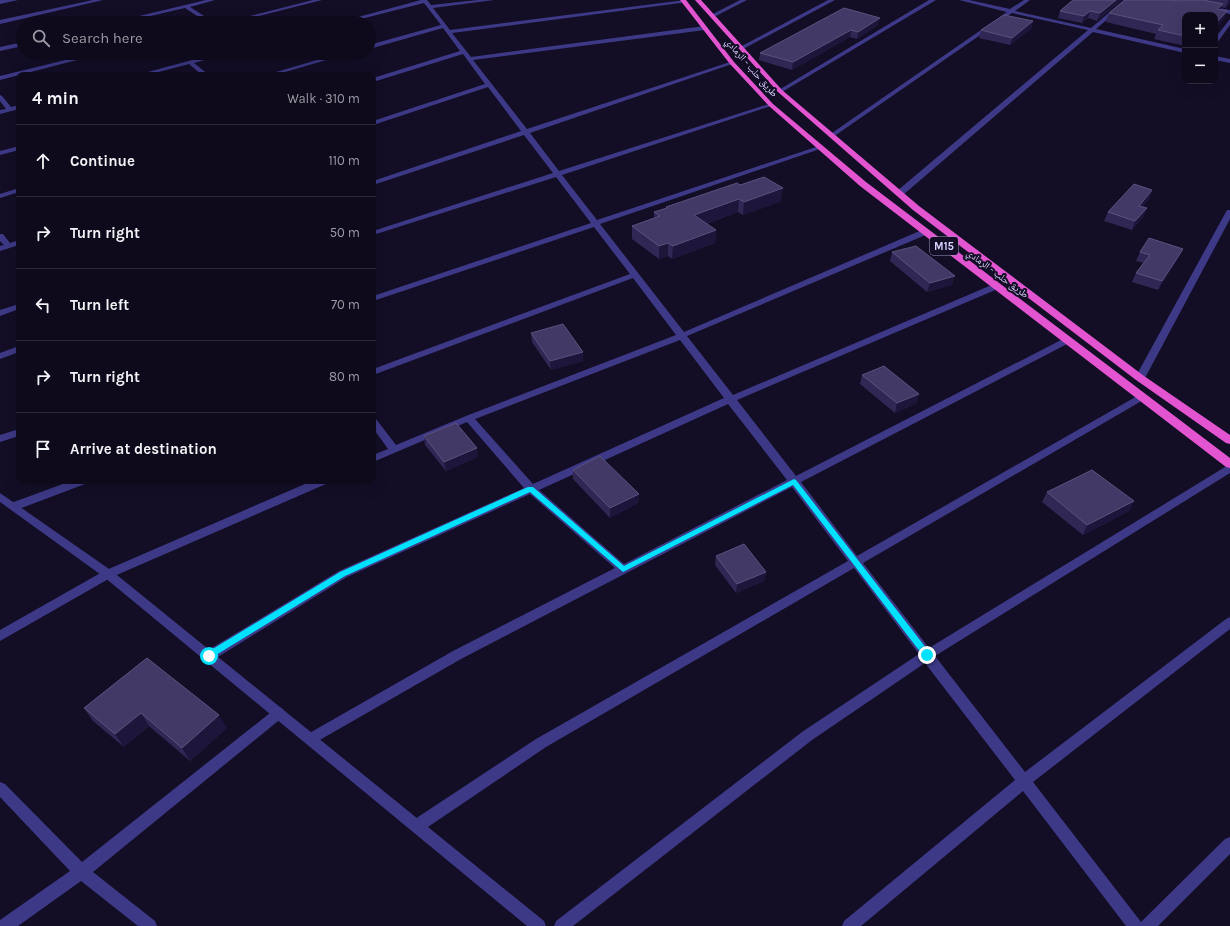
<!DOCTYPE html>
<meta charset="utf-8">
<style>
:root{--surface:#0e0a1c;--page:#171325;--text:#f1f3f6;--muted:#9b9aa3;--line:#2e2b3b}
body{margin:0;font-family:Karla,"Noto Naskh Arabic",sans-serif;background:var(--page);color:var(--text)}
.controls{position:absolute;right:12px;top:12px;display:grid;overflow:hidden;border-radius:8px;box-shadow:0 4px 16px #0002}
.controls button{width:36px;height:36px;display:grid;place-items:center;padding:0;border:0;border-bottom:1px solid var(--line);background:var(--surface);color:var(--text);font:20px sans-serif}
.stop{position:absolute;width:12px;height:12px;margin:-9px;border:3px solid #00e1fe;border-radius:50%;background:#fff}
.stop.end{background:#00e1fe;border-color:#fff;box-shadow:0 1px 4px #0008}
.list{margin:0;padding:0;list-style:none}
h2{display:flex;justify-content:space-between;align-items:center;height:52px;margin:0;padding:0 16px;font-size:17px}
h2 small{font-size:13px;font-weight:400;color:var(--muted)}
.list li{display:grid;grid-template-columns:26px 1fr auto;gap:12px;align-items:center;box-sizing:border-box;height:72px;padding:0 16px;border-top:1px solid var(--line)}
.list b{display:block;font-size:15px;white-space:nowrap}
.list em{font-size:13px;font-style:normal;color:var(--muted)}
.icon{flex:none;width:22px;height:22px;fill:none;stroke:currentColor;stroke-width:2;stroke-linecap:round;stroke-linejoin:round}
.map{position:relative;flex:none;width:1230px;height:926px;overflow:hidden}
.search{position:absolute;background:var(--surface);box-shadow:0 4px 16px #0002;left:16px;top:16px;width:360px;height:44px;display:flex;align-items:center;gap:10px;box-sizing:border-box;padding:0 14px;border-radius:22px;color:var(--muted);font-size:15px}
.panel{position:absolute;background:var(--surface);box-shadow:0 4px 16px #0002;left:16px;top:72px;width:360px;height:412px;border-radius:8px}
.map>svg:first-child{display:block}
.lines{fill:none;stroke-linecap:round;stroke-linejoin:round}
.minor{fill:#3d3986;fill-rule:evenodd}
.tertiary{fill:#3d3986;fill-rule:evenodd}
.trunk{fill:#e254d0;fill-rule:evenodd}
.wall{fill:#312754}
.shaded-wall{fill:#1d153a}
.building{fill:#433966;stroke:#5a527e}
.route{fill:#00e1fe}
.labels{text-anchor:middle;stroke-width:4;stroke-linejoin:round;paint-order:stroke}
.far-street-label{font-size:10px;fill:#d9d3ff;stroke:#130e26}
.shield{fill:#130e26;stroke:#9e98be;stroke-width:1}
.shield-label{font-size:11px;font-weight:bold;fill:#d9d3ff}
</style>
<div class="map">
<svg width="1230" height="926" viewBox="0 0 1230 926">
<rect width="100%" height="100%" fill="#130e26"/>
<g class="lines">
<path class="minor" d="M0,0h18l-18,4z
M93,0h10l-103,24v-4z
M206,0h9l-25,7 25,16h-7l-23,-15 -65,15h-10z
M313,0h9l-91,23h-9z
M421,0h6l4,5 47,-5h16l-61,8 17,22 235,-30 3,2 -236,31 19,24 234,-31 3,2 -3,2 -232,30 54,69 203,-67 5,1 -205,70 29,38 210,-67 5,1 -212,70 35,45 222,-74h4v2l-223,76 84,108 238,-102h6v4l-241,102 46,59 261,-111h6v4l-263,112 59,76 269,-138h6l1,2 -1,2 -270,140 56,74 282,-161h6l2,2 -2,2 -282,164 66,85 301,-184v9l-295,183 90,116 201,-153 4,-2v12l-197,153 108,140 84,-83 5,-2v17l-72,72h-32l-103,-135 -162,135h-19l2,-5 171,-141 -90,-117 -113,77 -239,186h-19l2,-5 246,-189 117,-78 -65,-86 -308,179 -124,84 -5,2 -5,-2 -2,-5 2,-5 124,-82 312,-178 -56,-74 -331,172 -150,86 -5,-2 -1,-4 1,-4 147,-84 162,-83 -85,-74 -183,83 -134,83 -4,1 -4,-1 -2,-4 2,-4 134,-81 185,-83 -57,-66 -94,40v-7l15,-6 -15,-21v-10l3,1 20,26 70,-29 210,-81 -43,-57 -260,97v-6l257,-95 -36,-47 -221,74v-5l218,-73 -35,-46 -183,58v-4l180,-58 -29,-38 -151,50v-4l148,-50 -33,-44 -115,38v-4l112,-37 -22,-30 -90,28v-4l87,-27 -17,-23 -74,21v-4l72,-20 -17,-22 -79,20h-9zM680,340l44,58 -191,86 -58,-65zM728,404l59,76 -163,84 -85,-74z
M740,0h7l-33,17 -5,-1z
M828,0h7l-92,49 -5,-1z
M929,0h7l-154,92 -5,-1z
M959,0h10l41,9 14,-9h6l-15,11 76,17 33,-28h6l-34,29 89,20v4l-92,-21 -190,163h-6v-4l191,-161 -76,-17 -179,124h-4v-2l178,-123z
M1230,19v6l-13,18 -2,1v-6z
M23,42v4l-23,5v-4z
M94,53h10l-104,27v-4z
M218,53h10l-34,10 15,12h-7l-13,-11 -42,11h-10z
M341,53h9l-75,22h-9z
M1215,56l15,3v4l-15,-3z
M0,95l2,1 9,11 8,-2v4l-19,5v-4l6,-1 -6,-8z
M19,146v4l-19,5v-4z
M19,188v4l-19,6v-4z
M1227,210h3v9l-85,159 -2,2h-6l-2,-2z
M0,234h3l7,9 9,-3v5l-19,6v-5l4,-1 -4,-4z
M19,304v5l-19,7v-6z
M19,346v6l-19,7v-6z
M19,429v7l-19,6v-7z
M71,481h15l-1,3 -66,25h-8l-1,-3 1,-3z
M312,481h15l-1,3 -214,93 -112,64v-11l104,-59z
M279,707l4,2 2,4 -2,4 -190,155 62,49 2,5h-19l-57,-45 -63,45h-18v-6l70,-49 -70,-74v-15l5,2 77,78 193,-153z"/>
<path class="tertiary" d="M1213,7l17,3v4l-19,-4 -1,-1z
M0,493l112,78 432,350 2,5h-19l-423,-349 -104,-75z"/>
<path class="trunk" d="M680,0h6l48,62 39,42 93,78 364,276v10l-4,-1 -366,-281 -91,-80 -39,-42z
M695,0h6l81,90 137,116 225,170 86,59v9l-4,-1 -90,-63 -223,-170 -135,-118z"/>
</g>
<path class="wall" d="M1073,0h49l-25,21 -9,-3 -6,5 -24,-5 2,-7z
M1179,0h51v3l-5,5 -3,-1 -2,3 7,1 -4,9 -8,-5h-30v31l-31,-7 2,-5 -50,-12 3,-9 68,-12z
M844,8l34,17 -21,14 -7,-2 -58,33 -33,-10 1,-7z
M1033,21l-2,8 -21,16 -31,-7 2,-8z
M740,185l41,16 -38,14 -5,-3 -32,12 10,6 -1,13 -43,16 -4,-3 -9,3 -27,-20v-13l22,-8v-6l12,-4v-1z
M1152,190l-3,9 -7,8 5,1 -4,9 -11,13 -28,-9 4,-9z
M1183,249l-4,8 -21,33 -26,-8 4,-9 7,-10 -7,-2 4,-9z
M892,252l60,33 -25,7 -37,-31z
M531,333l52,28 -32,9 -19,-28z
M862,375l55,28 -22,10 -35,-29z
M424,436l54,21 -32,14 -21,-26z
M573,470l66,24 -1,9 -28,15 -37,-39z
M1047,492l87,9 -5,10 -46,24 -41,-33z
M716,556l50,16 -2,9 -28,12 -21,-28z
M147,658l80,70 -37,33 -41,-35 -25,21 -31,-26 -9,-13z"/>
<path class="shaded-wall" d="M1116,0h6l-25,21 3,-8z
M1229,0h1v3l-5,5z
M1223,4l-4,9 -2,-4z
M1090,11l-2,7 -6,5 2,-7z
M1227,11l-4,9 -8,9v-5z
M880,18l-2,7 -21,14 1,-7z
M1033,21l-2,8 -21,16 2,-7z
M851,30l-1,7 -58,33 1,-8z
M783,188l-2,13 -38,14 1,-13z
M1152,190l-3,9 -14,15 4,-8z
M739,199l-1,13 -45,16 1,-13z
M1147,208l-4,9 -11,13 3,-9z
M716,230l-1,13 -43,16 1,-13z
M668,243v13l-9,3v-13z
M1183,249l-4,8 -21,33 4,-9z
M955,276l-3,9 -25,7 3,-9z
M583,352v9l-32,9 -1,-9z
M919,394l-2,9 -22,10 2,-10z
M477,448l1,9 -32,14 -2,-9z
M639,494l-1,9 -28,15v-10z
M1134,501l-5,10 -46,24 4,-10z
M766,572l-2,9 -28,12 1,-9z
M141,713l8,13 -25,21 -9,-13z
M219,715l8,13 -37,33 -8,-13z"/>
<path class="building" d="M1073,0h43l-16,13 -10,-2 -6,5 -24,-5z
M1125,0h46l6,1 2,-1h24l20,4 -6,5 10,2 -12,13v-9h-30v21l-27,-6 5,-5 -54,-12z
M844,8l36,10 -22,14 -7,-2 -58,32 -33,-9z
M1004,15l29,6 -21,17 -31,-8z
M764,177l19,11 -39,14 -5,-3 -45,16 22,15 -43,16 -5,-3 -9,3 -27,-20 28,-10 -6,-4 13,-4 -1,-1 71,-24 3,2z
M1134,184l18,6 -13,16 8,2 -12,13 -27,-9z
M1149,238l34,11 -21,32 -26,-8 14,-18 -10,-3z
M916,246l39,30 -25,7 -38,-31z
M563,324l20,28 -33,9 -19,-28z
M884,366l35,28 -22,9 -35,-28z
M456,423l21,25 -33,14 -20,-26z
M600,456l39,38 -29,14 -37,-38z
M1092,470l42,31 -47,24 -40,-33z
M744,544l22,28 -29,12 -21,-28z
M147,658l72,57 -37,33 -41,-35 -26,21 -31,-26z"/>
<path class="route" d="M794,479l2,1 134,173v4h-6l-131,-172 -170,87 -93,-80 -185,84 -134,82 -2,1 -4,-3 1,-3 134,-81 188,-85h5l91,79z"/>
<g class="labels">
<g class="far-street-label">
<text transform="translate(752 67) rotate(49)" y="4">طريق حلب - الرمادي</text>
<text transform="translate(998 273) rotate(37)" y="4">طريق حلب - الرمادي</text>
</g>
<rect class="shield" x="930" y="237" width="28" height="18" rx="3"/>
<g class="shield-label">
<text x="944" y="250">M15</text>
</g>
</g>
</svg>
<div class="controls">
<button>+</button>
<button>−</button>
</div>
<div class="stop" style="left:209px;top:656px"></div>
<div class="stop end" style="left:927px;top:655px"></div>
<div class="search"><svg class="icon" aria-label="search" viewBox="0 0 24 24"><circle cx="10" cy="10" r="6"/><path d="M15 15l6 6"/></svg>Search here</div>
<section class="panel">
<h2>4 min<small>Walk · 310 m</small></h2>
<ul class="list">
<li><svg class="icon" aria-label="ahead" viewBox="0 0 24 24"><path d="M12 20V5M6 11l6-6 6 6"/></svg><div><b>Continue</b></div><em>110 m</em></li>
<li><svg class="icon" aria-label="right" viewBox="0 0 24 24"><path d="M7 20v-9h11M14 6l5 5-5 5"/></svg><div><b>Turn right</b></div><em>50 m</em></li>
<li><svg class="icon" aria-label="left" viewBox="0 0 24 24"><path d="M17 20v-9H6M10 6l-5 5 5 5"/></svg><div><b>Turn left</b></div><em>70 m</em></li>
<li><svg class="icon" aria-label="right" viewBox="0 0 24 24"><path d="M7 20v-9h11M14 6l5 5-5 5"/></svg><div><b>Turn right</b></div><em>80 m</em></li>
<li><svg class="icon" aria-label="arrive" viewBox="0 0 24 24"><path d="M6 21V4h12l-3 4 3 4H6"/></svg><div><b>Arrive at destination</b></div></li>
</ul>
</section>
</div>
